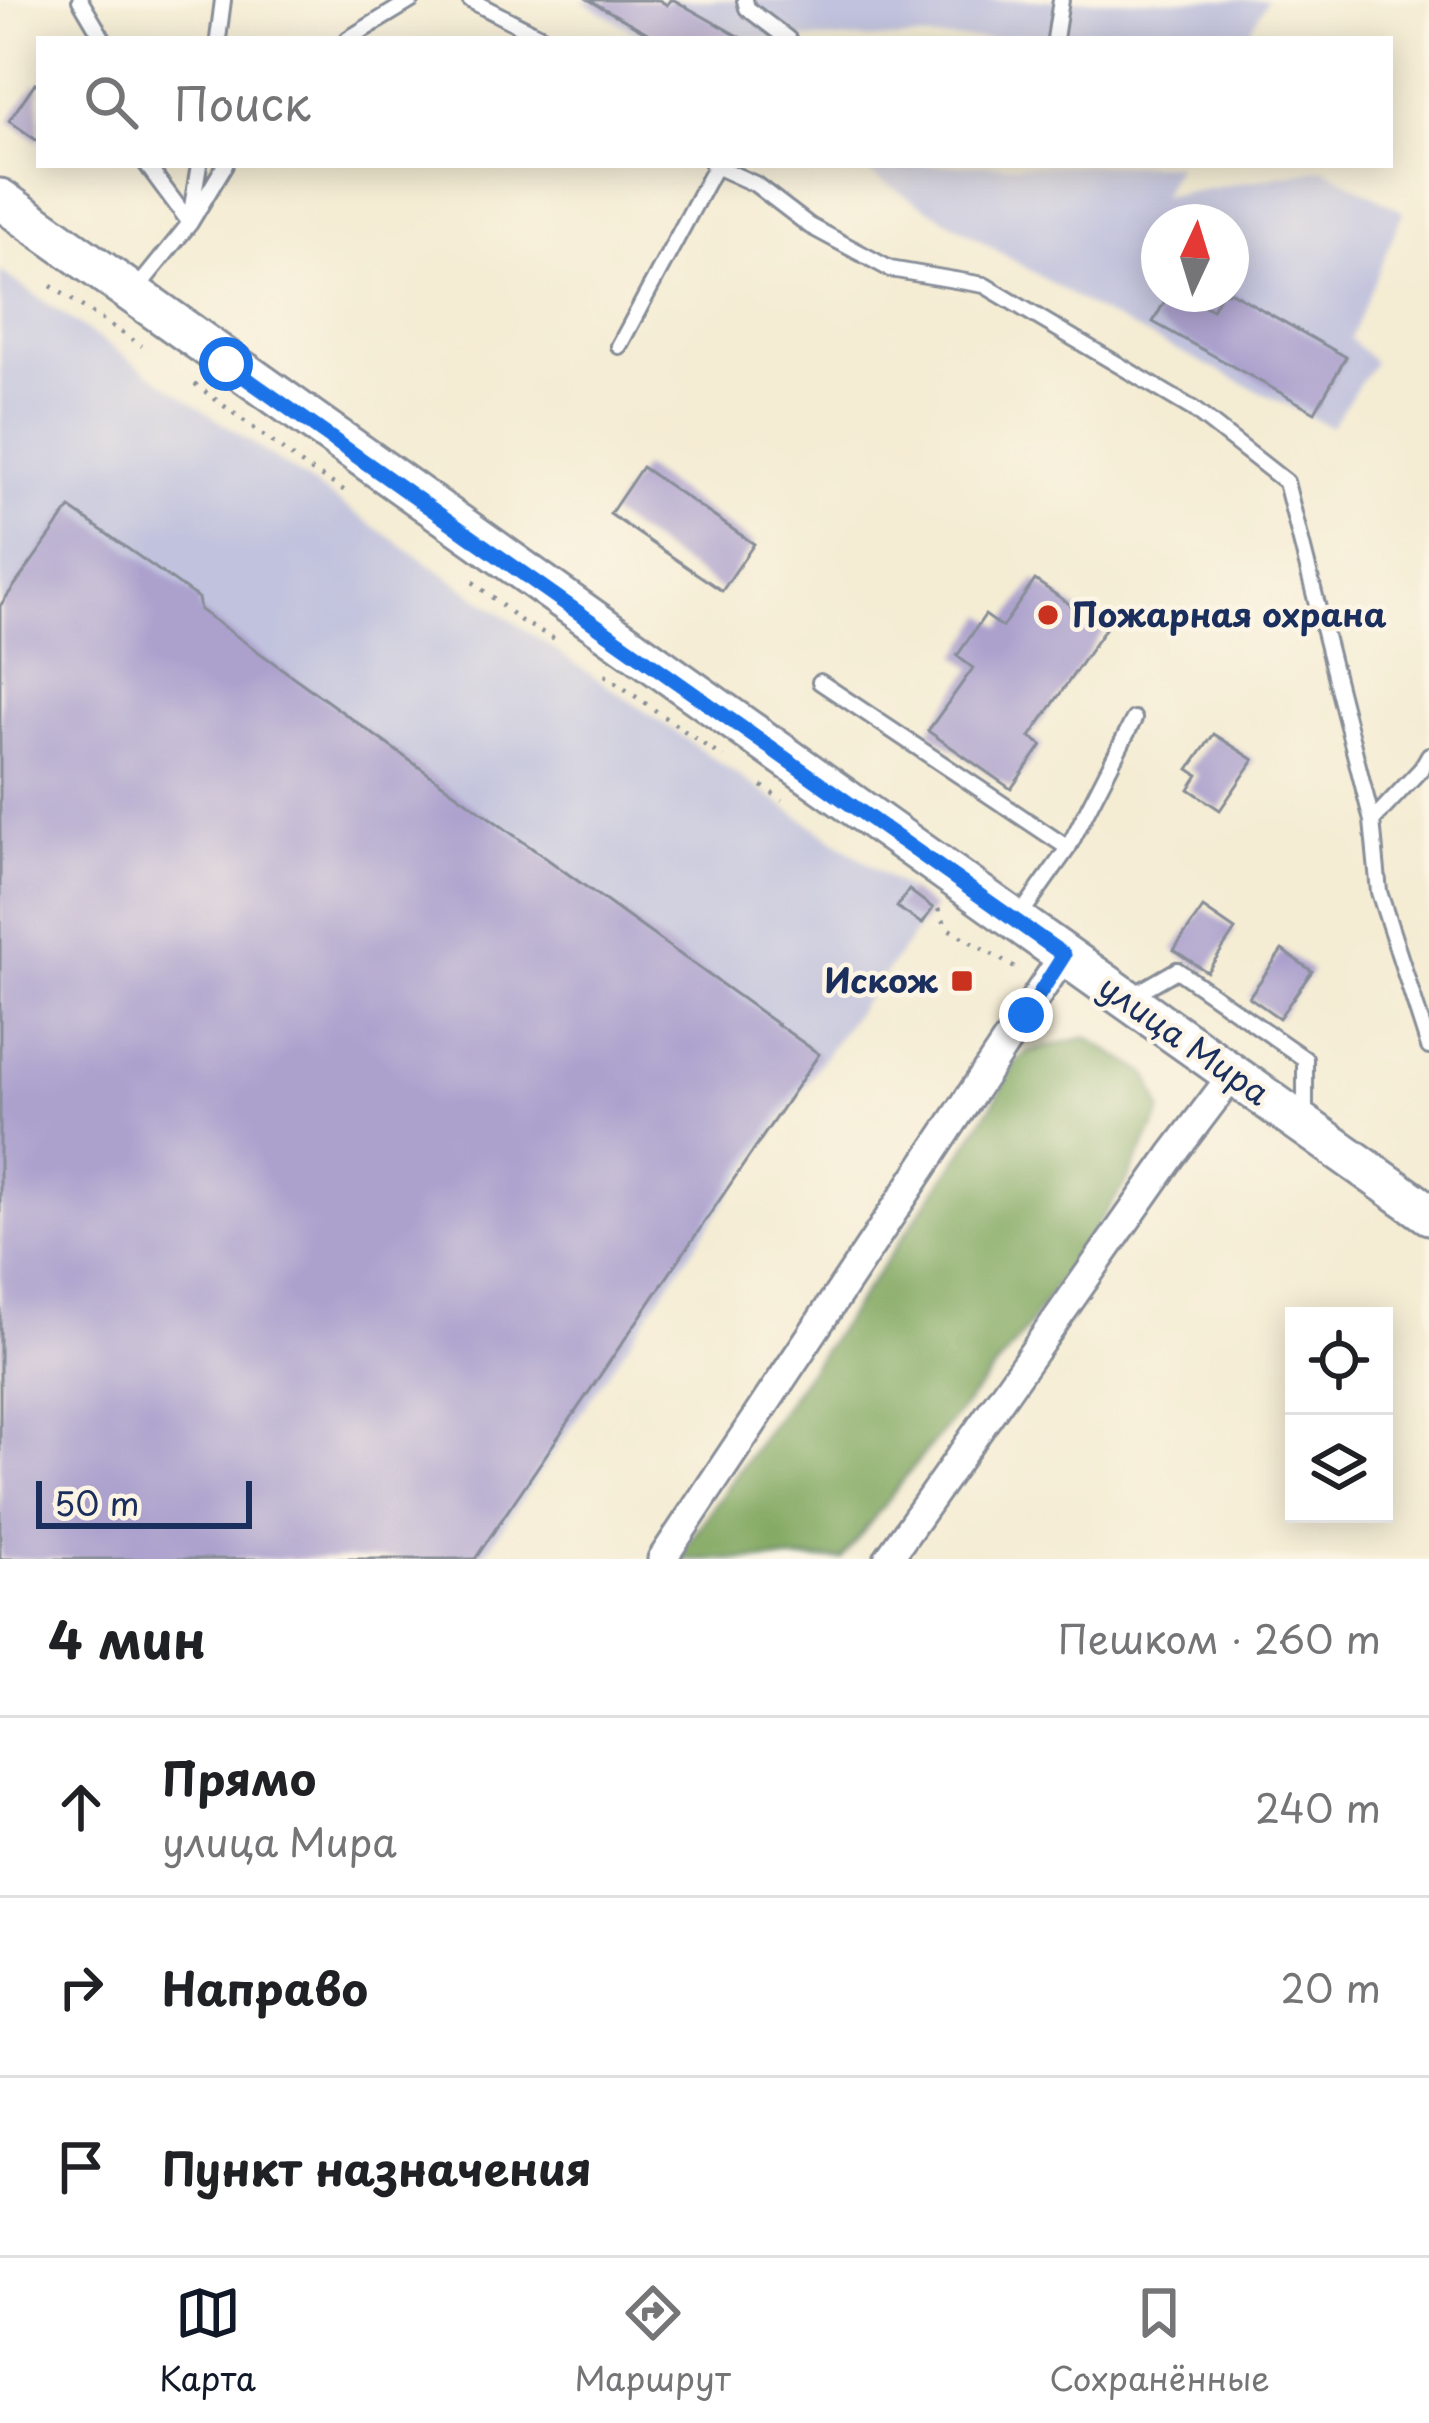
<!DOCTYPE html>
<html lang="ru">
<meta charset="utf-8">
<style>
:root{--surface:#fff;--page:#f6f6f6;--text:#202124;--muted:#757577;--line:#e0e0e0;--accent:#111827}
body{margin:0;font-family:"Playpen Sans",sans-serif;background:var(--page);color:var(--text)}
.controls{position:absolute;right:36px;bottom:36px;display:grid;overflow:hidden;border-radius:0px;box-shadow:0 6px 30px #0003}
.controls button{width:108px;height:108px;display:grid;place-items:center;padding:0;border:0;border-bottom:3px solid var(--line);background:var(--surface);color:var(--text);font:60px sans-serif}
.compass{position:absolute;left:1141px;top:204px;width:108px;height:108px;border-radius:50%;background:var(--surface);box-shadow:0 6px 30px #0003;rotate:4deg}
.scale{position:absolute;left:36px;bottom:30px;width:216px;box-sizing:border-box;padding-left:12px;border:6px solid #1b2f5e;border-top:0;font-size:33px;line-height:42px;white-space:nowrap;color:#1b2f5e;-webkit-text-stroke:9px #fcf5e5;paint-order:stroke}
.stop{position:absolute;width:36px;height:36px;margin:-27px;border:9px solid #1a73e8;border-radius:50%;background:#fff}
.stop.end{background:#1a73e8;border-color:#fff;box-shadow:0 3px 12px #0008}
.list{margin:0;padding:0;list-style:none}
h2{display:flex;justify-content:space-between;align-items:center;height:156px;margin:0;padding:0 48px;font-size:51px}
h2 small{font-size:39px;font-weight:400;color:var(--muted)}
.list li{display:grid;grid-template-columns:78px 1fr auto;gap:36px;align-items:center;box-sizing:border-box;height:180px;padding:0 48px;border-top:3px solid var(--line)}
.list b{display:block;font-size:45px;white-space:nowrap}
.list p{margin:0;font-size:39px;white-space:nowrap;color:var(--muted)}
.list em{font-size:39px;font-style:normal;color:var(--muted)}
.icon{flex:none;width:66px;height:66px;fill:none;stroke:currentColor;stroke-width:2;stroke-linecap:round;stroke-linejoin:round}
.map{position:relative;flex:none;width:1429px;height:1559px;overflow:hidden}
.search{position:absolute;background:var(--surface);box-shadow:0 6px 30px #0003;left:36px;right:36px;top:36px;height:132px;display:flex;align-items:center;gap:30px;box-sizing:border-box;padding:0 42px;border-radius:0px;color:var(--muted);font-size:45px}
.sheet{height:696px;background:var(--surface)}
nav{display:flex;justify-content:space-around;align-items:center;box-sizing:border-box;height:168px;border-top:3px solid var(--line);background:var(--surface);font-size:33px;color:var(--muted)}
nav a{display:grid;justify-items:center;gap:6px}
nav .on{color:var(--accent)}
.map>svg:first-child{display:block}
.industrial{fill:#c1c2dd;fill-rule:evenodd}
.forest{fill:#7ea65d;stroke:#4c6a5e;stroke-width:3}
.building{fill:#aca1cd}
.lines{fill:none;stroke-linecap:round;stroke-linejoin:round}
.lane-casing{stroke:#888e98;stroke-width:20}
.street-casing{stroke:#888e98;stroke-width:33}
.secondary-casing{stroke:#888e98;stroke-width:45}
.path{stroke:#888e98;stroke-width:4.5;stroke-dasharray:3 9;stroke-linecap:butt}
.lane{stroke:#fff;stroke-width:14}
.street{stroke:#fff;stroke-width:27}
.secondary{stroke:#fff;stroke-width:39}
.route{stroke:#1a73e8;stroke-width:15}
.poi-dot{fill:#c8321e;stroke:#fcf5e5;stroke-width:4.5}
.labels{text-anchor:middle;stroke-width:9;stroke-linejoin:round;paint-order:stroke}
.poi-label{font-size:33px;font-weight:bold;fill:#1b2f5e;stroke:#fcf5e5;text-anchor:start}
.street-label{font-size:33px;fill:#1b2f5e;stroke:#fcf5e5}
</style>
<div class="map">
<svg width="1429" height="1559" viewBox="0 0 1429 1559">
<rect width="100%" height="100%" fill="#fcf5e5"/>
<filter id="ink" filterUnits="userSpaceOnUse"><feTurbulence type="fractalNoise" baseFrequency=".00833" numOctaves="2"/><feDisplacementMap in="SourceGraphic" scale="24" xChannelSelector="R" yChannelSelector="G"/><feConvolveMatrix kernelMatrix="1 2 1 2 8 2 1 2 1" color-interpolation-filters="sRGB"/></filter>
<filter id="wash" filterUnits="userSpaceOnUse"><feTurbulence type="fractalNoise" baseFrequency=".004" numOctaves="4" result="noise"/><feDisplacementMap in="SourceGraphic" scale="48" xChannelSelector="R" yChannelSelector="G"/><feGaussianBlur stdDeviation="2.7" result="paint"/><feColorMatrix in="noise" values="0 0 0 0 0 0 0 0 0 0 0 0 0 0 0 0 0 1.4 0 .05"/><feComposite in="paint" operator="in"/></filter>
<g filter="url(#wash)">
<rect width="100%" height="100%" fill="#f4ecd3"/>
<path class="industrial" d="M581,0h686l-21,39h-601z
M855,165h322l-16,32 163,-29 79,44 -53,127 24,23 -43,65 -237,-118zM1159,222h72v72h-72z
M0,271l933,637 -99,135 -353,516h-481z"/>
<path class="forest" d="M1087,1037l61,38 14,36 -35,70 -107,157 -106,128 -72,93h-165l284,-405 39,-62 13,-27 15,-14z"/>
<g id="blocks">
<path class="building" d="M589,0h70l8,5 3,-5h4l69,39h-85z
M35,83l4,3v56l-30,-21z
M1231,292l115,65 -31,55 -162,-90 16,-28h15l28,16 8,-16z
M642,467l112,77 -32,47 -112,-77z
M70,508l128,90 2,12 619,444 -344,505h-475v-953z
M1035,580l70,49 -75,108 12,8 -31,44 -83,-58 45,-63 -16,-12 28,-41 17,12z
M1214,734l40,26 -34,50 -31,-21 9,-14 -9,-6z
M909,890l24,18 -11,16 -25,-17z
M1203,908l32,22 -28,42 -33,-22z
M1282,950l30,21 -33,47 -30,-21z"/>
</g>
</g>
<g filter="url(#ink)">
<use href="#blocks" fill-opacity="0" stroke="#888e98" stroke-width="3"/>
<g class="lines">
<g class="lane-casing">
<path id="lane" d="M80,0l23,39
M470,0l76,39
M745,0l2,8 41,31
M218,39l5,-39
M348,39l64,-39
M1055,39l6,-39
M147,165l43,58
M713,165l42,19 55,42 80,43 94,16 209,124 93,73 86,339 7,71 50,155
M191,213l8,-48
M135,291l55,-68 35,-58
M619,346l96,-179
M820,682l248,166
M1372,821l49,-52 8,-14
M1019,917l49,-69 66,-129
M1130,997l47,-27 128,89v55"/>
</g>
<g class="street-casing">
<path id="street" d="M662,1559l402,-604
M888,1559l284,-404 62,-82"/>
</g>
<g class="secondary-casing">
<path id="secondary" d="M0,199c474,342 954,675 1429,1015"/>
</g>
<path class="path" d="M51,286l91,60
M195,384l112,84 40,24
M473,582l48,39 36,19
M605,675l118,83
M762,786l20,14
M938,909l9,19 75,44"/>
<use href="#lane" class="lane"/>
<use href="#street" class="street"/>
<use href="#secondary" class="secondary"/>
</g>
</g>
<g class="lines" filter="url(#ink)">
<path class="route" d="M226,364l838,591 -38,60"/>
</g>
<g class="poi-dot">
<circle cx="1048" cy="615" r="12"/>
<rect x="950" y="969" width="24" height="24" rx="6"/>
</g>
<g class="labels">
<g class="poi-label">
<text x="1072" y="627">Пожарная охрана</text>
<text x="938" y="993" text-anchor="end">Искож</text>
</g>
<g class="street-label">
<text transform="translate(1184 1040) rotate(35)" y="12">улица Мира</text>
</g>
</g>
</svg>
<div class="controls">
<button><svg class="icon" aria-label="locate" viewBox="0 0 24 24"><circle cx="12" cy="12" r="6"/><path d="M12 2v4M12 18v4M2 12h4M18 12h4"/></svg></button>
<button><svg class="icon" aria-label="layers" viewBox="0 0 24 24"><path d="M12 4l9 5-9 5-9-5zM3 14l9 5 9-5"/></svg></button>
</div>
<svg class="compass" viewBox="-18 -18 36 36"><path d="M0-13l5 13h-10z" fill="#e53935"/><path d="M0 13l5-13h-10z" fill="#757577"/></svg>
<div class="scale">50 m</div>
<div class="stop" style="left:226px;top:364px"></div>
<div class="stop end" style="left:1026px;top:1015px"></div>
<div class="search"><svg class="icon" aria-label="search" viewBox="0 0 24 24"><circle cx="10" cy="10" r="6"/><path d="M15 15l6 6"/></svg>Поиск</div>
</div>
<section class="sheet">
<h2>4 мин<small>Пешком · 260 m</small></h2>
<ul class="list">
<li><svg class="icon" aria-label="ahead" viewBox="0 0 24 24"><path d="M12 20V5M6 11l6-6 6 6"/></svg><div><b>Прямо</b><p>улица Мира</p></div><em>240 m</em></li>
<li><svg class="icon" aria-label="right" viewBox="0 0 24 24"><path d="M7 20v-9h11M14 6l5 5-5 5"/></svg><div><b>Направо</b></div><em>20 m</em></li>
<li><svg class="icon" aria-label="arrive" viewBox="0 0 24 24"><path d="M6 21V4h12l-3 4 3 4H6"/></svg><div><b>Пункт назначения</b></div></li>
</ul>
</section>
<nav>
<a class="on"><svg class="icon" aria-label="map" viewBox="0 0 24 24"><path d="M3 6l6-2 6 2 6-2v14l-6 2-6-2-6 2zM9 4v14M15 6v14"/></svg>Карта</a>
<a><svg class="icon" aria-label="directions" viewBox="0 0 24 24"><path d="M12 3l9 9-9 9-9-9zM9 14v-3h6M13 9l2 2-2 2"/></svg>Маршрут</a>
<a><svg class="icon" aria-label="saved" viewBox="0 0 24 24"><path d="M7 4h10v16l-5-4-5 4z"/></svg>Сохранённые</a>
</nav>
